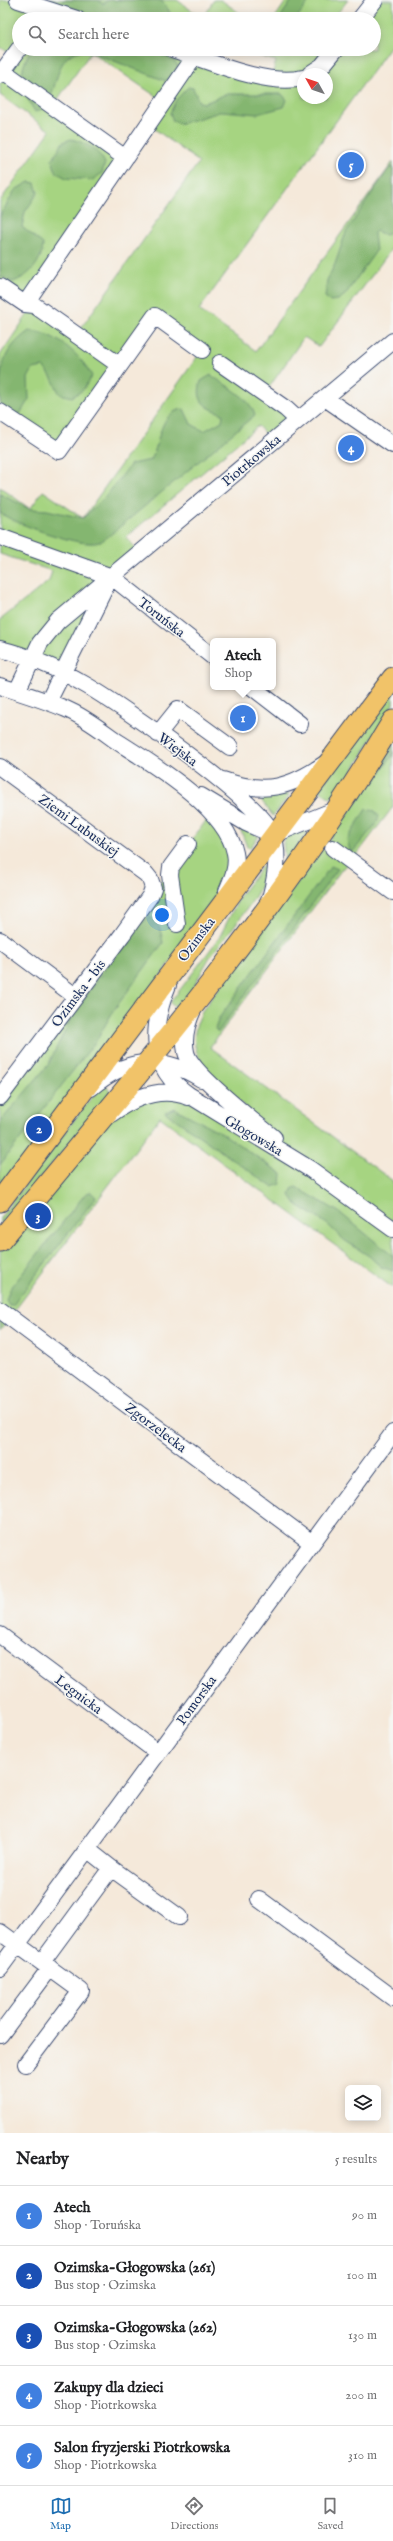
<!DOCTYPE html>
<meta charset="utf-8">
<style>
:root{--surface:#fff;--page:#f2f2f2;--text:#202124;--muted:#757577;--line:#e0e0e0;--accent:#1f6fb2}
body{margin:0;font-family:"IM FELL English",serif;background:var(--page);color:var(--text)}
.controls{position:absolute;right:12px;bottom:12px;display:grid;overflow:hidden;border-radius:6px;box-shadow:0 2px 10px #0003}
.controls button{width:36px;height:36px;display:grid;place-items:center;padding:0;border:0;border-bottom:1px solid var(--line);background:var(--surface);color:var(--text);font:20px sans-serif}
.compass{position:absolute;left:297px;top:68px;width:36px;height:36px;border-radius:50%;background:var(--surface);box-shadow:0 2px 10px #0003;rotate:310deg}
.you{position:absolute;left:162px;top:915px;width:14px;height:14px;margin:-10px;border:3px solid #fff;border-radius:50%;background:#1a73e8;box-shadow:0 0 0 6px #1a73e833}
.badge{display:grid;place-items:center;width:26px;height:26px;border-radius:50%;background:var(--accent);color:#fff;font-size:13px;font-weight:700}
.pin{position:absolute;translate:-50% -50%;border:2px solid #fff;box-shadow:0 1px 4px #0006}
.popup{position:absolute;left:210px;top:638px;width:66px;height:52px;box-sizing:border-box;display:grid;place-content:center;border-radius:6px;background:var(--surface);filter:drop-shadow(0 1px 3px #0005);font-size:13px;white-space:nowrap;color:var(--muted)}
.popup b{font-size:15px;color:var(--text)}
.popup::after{content:'';position:absolute;left:50%;top:100%;margin-left:-8px;border:8px solid transparent;border-top-color:var(--surface)}
.list{margin:0;padding:0;list-style:none}
h2{display:flex;justify-content:space-between;align-items:center;height:52px;margin:0;padding:0 16px;font-size:17px}
h2 small{font-size:13px;font-weight:400;color:var(--muted)}
.list li{display:grid;grid-template-columns:26px 1fr auto;gap:12px;align-items:center;box-sizing:border-box;height:60px;padding:0 16px;border-top:1px solid var(--line)}
.list b{display:block;font-size:15px;white-space:nowrap}
.list p{margin:0;font-size:13px;white-space:nowrap;color:var(--muted)}
.list em{font-size:13px;font-style:normal;color:var(--muted)}
.icon{flex:none;width:22px;height:22px;fill:none;stroke:currentColor;stroke-width:2;stroke-linecap:round;stroke-linejoin:round}
.map{position:relative;flex:none;width:393px;height:2133px;overflow:hidden}
.search{position:absolute;background:var(--surface);box-shadow:0 2px 10px #0003;left:12px;right:12px;top:12px;height:44px;display:flex;align-items:center;gap:10px;box-sizing:border-box;padding:0 14px;border-radius:22px;color:var(--muted);font-size:15px}
.sheet{height:352px;background:var(--surface)}
nav{display:flex;justify-content:space-around;align-items:center;box-sizing:border-box;height:56px;border-top:1px solid var(--line);background:var(--surface);font-size:11px;color:var(--muted)}
nav a{display:grid;justify-items:center;gap:2px}
nav .on{color:var(--accent)}
.map>svg:first-child{display:block}
.green{fill:#a6d481;stroke:#608270;fill-rule:evenodd}
.forest{fill:#84b66f;stroke:#507266}
.lines{fill:none;stroke-linecap:round;stroke-linejoin:round}
.minor-casing{stroke:#3c4b71;stroke-width:18}
.major-casing{stroke:#3c4b71;stroke-width:23}
.minor{stroke:#fff;stroke-width:16}
.major{stroke:#f1c369;stroke-width:21}
.labels{text-anchor:middle;stroke-width:3;stroke-linejoin:round;paint-order:stroke}
.street-label{font-size:14px;fill:#1b2f5e;stroke:#f6f6f2}
</style>
<div class="map">
<svg width="393" height="2133" viewBox="0 0 393 2133">
<rect width="100%" height="100%" fill="#f6f6f2"/>
<filter id="ink" filterUnits="userSpaceOnUse"><feTurbulence type="fractalNoise" baseFrequency=".025" numOctaves="2"/><feDisplacementMap in="SourceGraphic" scale="8" xChannelSelector="R" yChannelSelector="G"/><feConvolveMatrix kernelMatrix="1 2 1 2 8 2 1 2 1" color-interpolation-filters="sRGB"/></filter>
<filter id="wash" filterUnits="userSpaceOnUse"><feTurbulence type="fractalNoise" baseFrequency=".012" numOctaves="4" result="noise"/><feDisplacementMap in="SourceGraphic" scale="16" xChannelSelector="R" yChannelSelector="G"/><feGaussianBlur stdDeviation="0.9" result="paint"/><feColorMatrix in="noise" values="0 0 0 0 0 0 0 0 0 0 0 0 0 0 0 0 0 1.4 0 .05"/><feComposite in="paint" operator="in"/></filter>
<g filter="url(#wash)">
<rect width="100%" height="100%" fill="#f5e9da"/>
<path class="green" d="M0,0h177l25,18 12,-18h7l27,19h-229v30h171l81,30 5,-18 -40,-12h86l9,6 5,-6h38v-30h-14l15,-19h18v43l-194,267 57,41 137,-189v85l-74,100 -15,-10 -36,52 33,26 -29,27 -14,-16 -132,111 14,16 -31,26 -48,93 -61,-23v-29l49,-39 3,-10 -52,-17v-67l30,22 13,-18 40,27 119,-168 -47,-34 -96,135 -59,-39v-57l34,-50 42,30 123,-173 -51,-38 15,-23 -72,-49 -38,54 71,51 -99,147 -25,-17v-86l50,-70 -50,-36v-20l14,-19 -14,-9zM303,74h24v24h-24z
M287,0h61l-15,19h-59z
M393,691v13l-52,86 -10,8 -13,-8z
M393,721v86l-38,50 -13,12 -132,178 183,134v107l-233,-171 -160,213v-89l120,-135 56,-12 132,73 -100,-95c-17,-24 -18,-37 -4,-64l138,-186 27,-40 -1,-19z
M287,793l2,3 -16,20 -12,-16 1,-3z
M211,814l15,19 8,40 -234,328v-104z
M242,828l17,8 -9,12 -3,-1 -6,-16z
M305,830l3,3 -23,29 -2,-20 6,-8z
M264,864c11,18 -43,77 -54,93 -11,18 -19,37 -31,54l-9,-8 49,-65 21,-42z
M104,1085l9,8 -113,131v-6l87,-115z"/>
<path class="forest" d="M63,0h35l5,4 5,-4h51l5,3 10,16h-81l-29,-10z
M292,0h18l-14,19h-17z
M31,49c31,0 127,-8 147,16l-2,7 -10,9 -75,-29c-44,-9 -27,53 -56,60 -15,-26 -18,-37 -4,-63z
M188,87l5,1 6,14 6,1 21,-9h56l5,6 -3,7 -27,7 -34,-3 -43,13 -7,-3 -3,-8 6,-13z
M71,139c16,4 27,10 34,24l-3,10 -9,7 -27,-2 -10,-6 -4,-12 11,-18z
M393,167v65l-8,3 -9,-4 -2,2 2,18 -31,44 -7,5 -8,1 -5,-4 2,-17 8,-16 11,-32 43,-64z
M29,182l6,1 3,10 -13,19 -3,15 21,17c-1,19 -14,32 -30,38l-13,-6v-60l15,-26z
M29,331c26,1 51,23 63,45l-9,14 -11,7 -12,-3c-7,-11 -6,-17 -17,-27l-10,2 -5,9 1,21 -9,15h-8l-12,-11c0,-34 0,-51 29,-72z
M211,375c15,11 39,22 44,40l-145,120c-5,4 -10,8 -16,8 -19,2 -78,-19 -94,-30v-19l30,15 17,1 36,8 24,-23 24,-31 20,-4c10,-19 7,-48 33,-51l7,15 13,7 18,-10 1,-7c-18,-7 -28,-12 -22,-33z
M393,741v13l-20,30 -2,-6z
M366,809l9,2 4,5 -2,7 -26,31 -4,-14z
M331,866l7,3 -120,163 -3,-3 4,-11z
M150,917c10,7 11,14 13,26l-49,67 -18,31 -96,124v-43l48,-57 24,-49 62,-88z
M174,1108l48,25 60,41 -1,10 -9,3 -107,-75z
M296,1187l43,25 54,44v15l-12,-4 -12,-11 -25,-16 -17,-16 -31,-20 -6,-9 2,-6z
M91,1192l5,5 -83,108h-4l-3,-5 4,-11 76,-96z"/>
</g>
<g filter="url(#ink)">
<g class="lines">
<g class="minor-casing">
<path id="minor" d="M18,0l59,19
M360,19l15,-19
M172,49c37,12 94,38 131,29
M3,71l121,86
M310,74l12,-8 14,-17
M0,75l19,-26
M0,287l25,17 9,1 85,60
M25,304l170,-248
M220,363l66,46 12,11
M325,398l68,47
M0,412l59,39 96,-135 47,34
M0,537l112,40 101,80
M0,649c29,7 58,20 84,35 34,19 179,119 189,151 7,20 2,49 -5,69
M0,686c22,7 45,14 66,23 19,8 35,21 52,33 36,23 108,66 117,111 3,14 -3,26 -8,38
M252,687l48,37
M17,691l23,-48 18,-22 335,-280
M48,702l60,-120
M158,734l20,-25 52,38
M0,767l146,107 4,5 3,9
M223,780c42,15 67,8 103,-17
M201,796l45,27 27,12 64,-26
M333,848l60,44
M177,924l-7,-49 1,-8 17,-23
M0,940l75,56
M168,985c-17,42 -20,82 21,110l121,74 83,60
M193,1010c-6,13 -10,28 -7,42 4,21 69,70 88,86
M91,1088c35,-30 71,-34 110,-9
M0,1097l122,-162 28,-39 3,-8
M111,1114c22,-16 50,-28 77,-17
M0,1310l312,233
M0,1635l157,117
M87,1849l24,19
M259,1899l134,99
M0,1932l81,59 -55,73
M42,1962l69,-94 68,49
M0,1968l393,-535
M0,2035l50,-67"/>
</g>
<g class="major-casing">
<path id="major" d="M0,1201l393,-523
M0,1241c139,-167 281,-333 393,-520"/>
</g>
<use href="#minor" class="minor"/>
<use href="#major" class="major"/>
</g>
</g>
<g class="labels">
<g class="street-label">
<text transform="translate(251 460) rotate(-40)" y="5">Piotrkowska</text>
<text transform="translate(162 617) rotate(38)" y="5">Toruńska</text>
<text transform="translate(178 749) rotate(37)" y="5">Wiejska</text>
<text transform="translate(79 825) rotate(36)" y="5">Ziemi Lubuskiej</text>
<text transform="translate(196 939) rotate(-53)" y="5">Ozimska</text>
<text transform="translate(78 993) rotate(-53)" y="5">Ozimska - bis</text>
<text transform="translate(254 1135) rotate(31)" y="5">Głogowska</text>
<text transform="translate(156 1427) rotate(37)" y="5">Zgorzelecka</text>
<text transform="translate(79 1694) rotate(37)" y="5">Legnicka</text>
<text transform="translate(196 1700) rotate(-54)" y="5">Pomorska</text>
</g>
</g>
</svg>
<div class="controls">
<button><svg class="icon" aria-label="layers" viewBox="0 0 24 24"><path d="M12 4l9 5-9 5-9-5zM3 14l9 5 9-5"/></svg></button>
</div>
<svg class="compass" viewBox="-18 -18 36 36"><path d="M0-13l5 13h-10z" fill="#e53935"/><path d="M0 13l5-13h-10z" fill="#757577"/></svg>
<div class="you"></div>
<div class="pin badge" style="left:243px;top:718px;background:#3f7fe0">1</div>
<div class="popup"><b>Atech</b>Shop</div>
<div class="pin badge" style="left:39px;top:1129px;background:#1a4fb4">2</div>
<div class="pin badge" style="left:38px;top:1216px;background:#1a4fb4">3</div>
<div class="pin badge" style="left:351px;top:448px;background:#3f7fe0">4</div>
<div class="pin badge" style="left:351px;top:165px;background:#3f7fe0">5</div>
<div class="search"><svg class="icon" aria-label="search" viewBox="0 0 24 24"><circle cx="10" cy="10" r="6"/><path d="M15 15l6 6"/></svg>Search here</div>
</div>
<section class="sheet">
<h2>Nearby<small>5 results</small></h2>
<ul class="list">
<li><span class="badge" style="background:#3f7fe0">1</span><div><b>Atech</b><p>Shop · Toruńska</p></div><em>90 m</em></li>
<li><span class="badge" style="background:#1a4fb4">2</span><div><b>Ozimska-Głogowska (261)</b><p>Bus stop · Ozimska</p></div><em>100 m</em></li>
<li><span class="badge" style="background:#1a4fb4">3</span><div><b>Ozimska-Głogowska (262)</b><p>Bus stop · Ozimska</p></div><em>130 m</em></li>
<li><span class="badge" style="background:#3f7fe0">4</span><div><b>Zakupy dla dzieci</b><p>Shop · Piotrkowska</p></div><em>200 m</em></li>
<li><span class="badge" style="background:#3f7fe0">5</span><div><b>Salon fryzjerski Piotrkowska</b><p>Shop · Piotrkowska</p></div><em>310 m</em></li>
</ul>
</section>
<nav>
<a class="on"><svg class="icon" aria-label="map" viewBox="0 0 24 24"><path d="M3 6l6-2 6 2 6-2v14l-6 2-6-2-6 2zM9 4v14M15 6v14"/></svg>Map</a>
<a><svg class="icon" aria-label="directions" viewBox="0 0 24 24"><path d="M12 3l9 9-9 9-9-9zM9 14v-3h6M13 9l2 2-2 2"/></svg>Directions</a>
<a><svg class="icon" aria-label="saved" viewBox="0 0 24 24"><path d="M7 4h10v16l-5-4-5 4z"/></svg>Saved</a>
</nav>
